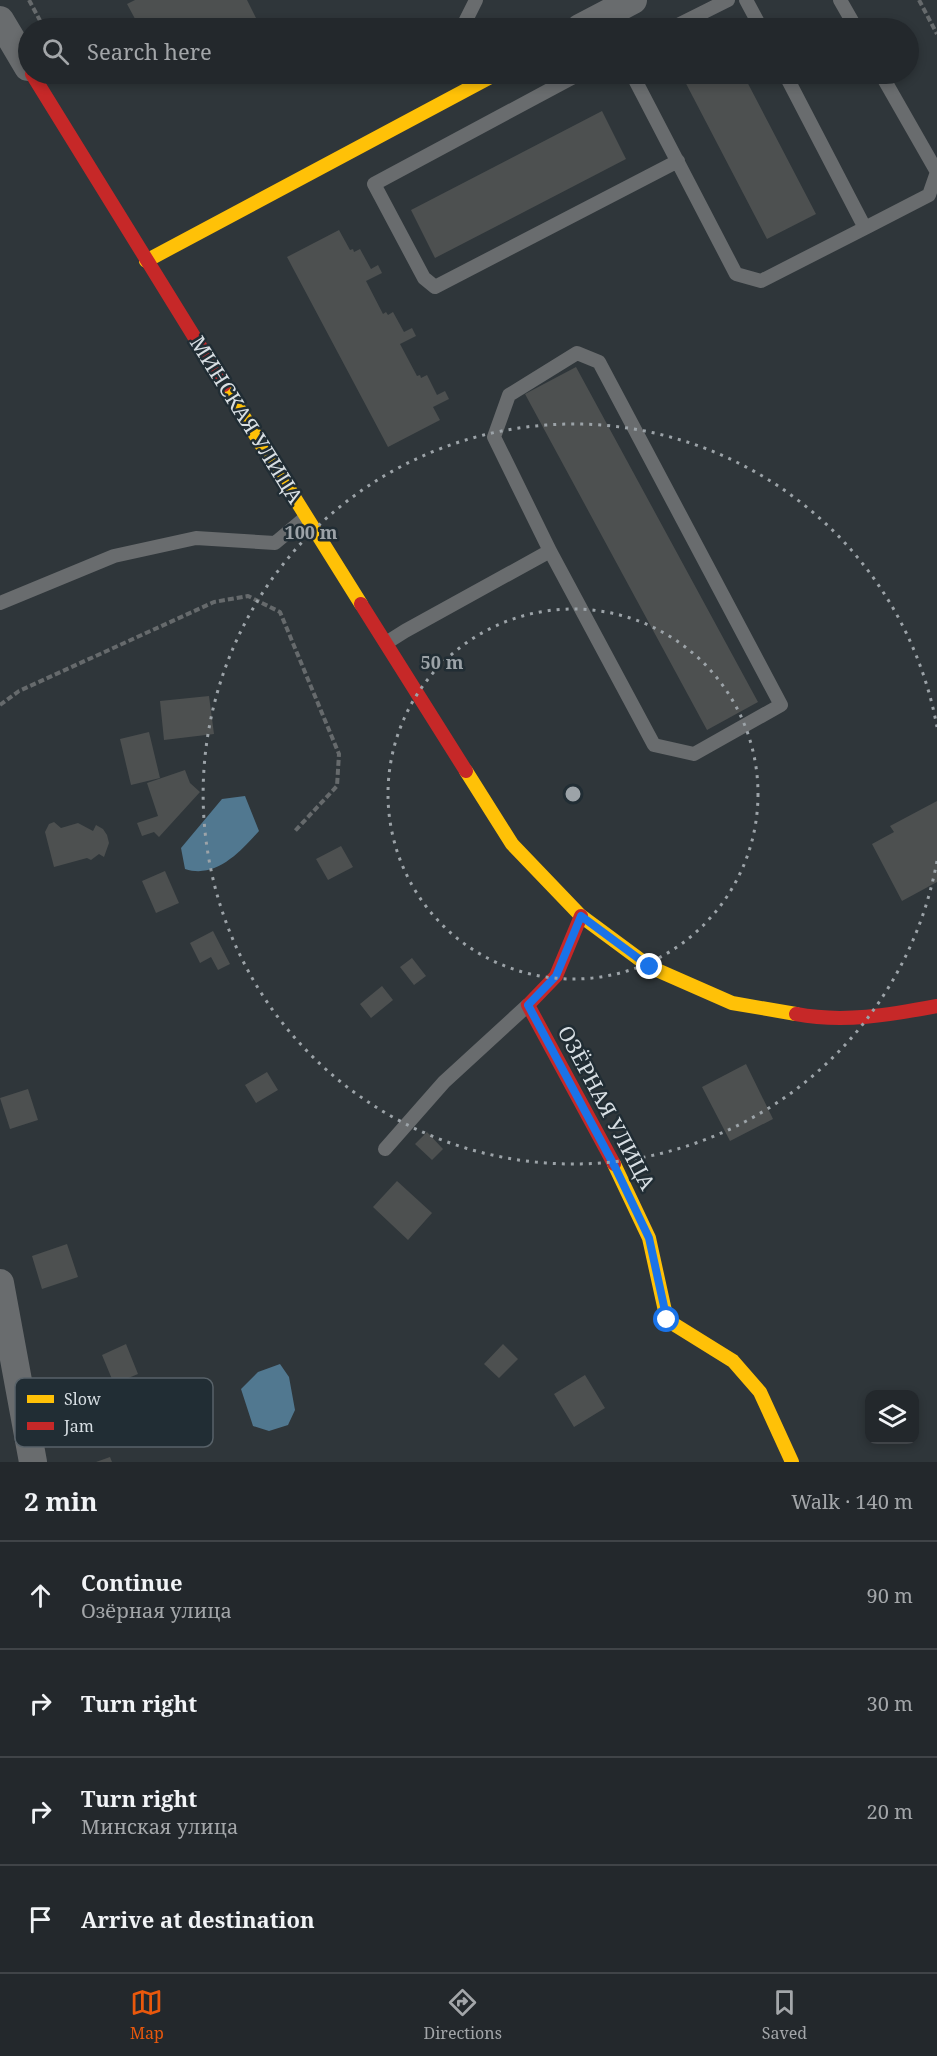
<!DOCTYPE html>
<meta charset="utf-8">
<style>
:root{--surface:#23282c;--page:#2f3438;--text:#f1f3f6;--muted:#a3a6a9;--line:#404448;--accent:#ea580c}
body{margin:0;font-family:"Noto Serif",serif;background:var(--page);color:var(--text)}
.controls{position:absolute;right:18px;bottom:18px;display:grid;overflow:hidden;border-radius:12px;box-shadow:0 3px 9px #0003}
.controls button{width:54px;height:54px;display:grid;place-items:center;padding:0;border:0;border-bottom:2px solid var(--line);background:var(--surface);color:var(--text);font:30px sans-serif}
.stop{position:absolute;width:18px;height:18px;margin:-14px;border:4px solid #1a73e8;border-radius:50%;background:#fff}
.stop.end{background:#1a73e8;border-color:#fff;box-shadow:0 2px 6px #0008}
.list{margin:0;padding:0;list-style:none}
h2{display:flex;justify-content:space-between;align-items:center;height:78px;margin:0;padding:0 24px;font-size:26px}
h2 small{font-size:20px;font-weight:400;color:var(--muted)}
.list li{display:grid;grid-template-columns:39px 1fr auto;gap:18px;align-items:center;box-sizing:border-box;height:108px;padding:0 24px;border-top:2px solid var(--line)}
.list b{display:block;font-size:22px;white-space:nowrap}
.list p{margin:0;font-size:20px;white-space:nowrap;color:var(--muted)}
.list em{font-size:20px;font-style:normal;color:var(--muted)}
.icon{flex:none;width:33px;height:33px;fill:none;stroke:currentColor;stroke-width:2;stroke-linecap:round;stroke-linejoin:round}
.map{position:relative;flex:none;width:937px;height:1462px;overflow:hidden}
.search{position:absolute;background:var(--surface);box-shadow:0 3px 9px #0003;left:18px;right:18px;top:18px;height:66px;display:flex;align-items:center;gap:15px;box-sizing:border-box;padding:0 21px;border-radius:33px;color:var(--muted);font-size:22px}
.sheet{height:510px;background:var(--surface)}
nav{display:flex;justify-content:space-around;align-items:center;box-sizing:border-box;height:84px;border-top:2px solid var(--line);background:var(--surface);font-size:16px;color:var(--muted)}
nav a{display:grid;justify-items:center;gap:3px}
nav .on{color:var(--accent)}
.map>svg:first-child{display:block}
.water{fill:#517890}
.building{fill:#4d5050}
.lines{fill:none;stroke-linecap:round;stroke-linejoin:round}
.path{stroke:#666a6c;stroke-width:4;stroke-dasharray:6 3;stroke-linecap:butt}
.lane{stroke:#696c6e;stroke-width:14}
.street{stroke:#696c6e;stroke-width:28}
.slow{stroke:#ffc107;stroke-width:14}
.jam{stroke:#c62828;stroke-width:14}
.route{stroke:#1a73e8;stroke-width:8}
.ring{fill:none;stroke:#9ca3a8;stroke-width:3;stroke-dasharray:3 6}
.labels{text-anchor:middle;stroke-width:5;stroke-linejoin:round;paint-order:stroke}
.street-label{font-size:21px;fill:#d7dee3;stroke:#212d34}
.key{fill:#212d34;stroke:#586269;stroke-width:1.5}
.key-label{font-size:16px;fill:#d7dee3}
.centre{fill:#9ca3a8;stroke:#212d34;stroke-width:3}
.ring-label{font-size:18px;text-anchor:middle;font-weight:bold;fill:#9ca3a8;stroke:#212d34;stroke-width:5;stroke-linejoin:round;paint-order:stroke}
</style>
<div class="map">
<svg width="937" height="1462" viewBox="0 0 937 1462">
<rect width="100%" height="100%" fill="#2f363a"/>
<path class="water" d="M245,796l14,35c-19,21 -43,48 -74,38l-4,-21 41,-49z
M280,1364l9,13 6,33 -7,15 -19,6 -16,-5 -12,-37 17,-17z"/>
<path class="building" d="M135,0h112l14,28h-121l-13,-24z
M178,74h23l-18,9z
M681,74h62l73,140 -49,25z
M602,111l24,48 -191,99 -24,-48z
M339,230l11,20 3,-1 1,3 6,-3 11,20 7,-4 4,8 -16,8 17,33 3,-2 2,3 5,-3 11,20 8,-4 4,8 -16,8 17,32 3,-1 1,3 6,-3 10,20 8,-4 4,8 -16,8 7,13 -52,27 -101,-190z
M576,367l182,335 -51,28 -182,-336z
M209,696l5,38 -50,6 -4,-39z
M149,732l11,46 -29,7 -11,-46z
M185,770l5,13 10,9 -41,45 -5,-5 -12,4 -5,-13 21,-7 -11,-33z
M937,801v81l-35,19 -30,-57 22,-12 -4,-6z
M54,822l7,6 17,-5 15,8 3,-6 7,4 4,6 2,8 -5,14 -5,-3 -8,6 -4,-2 -33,9 -9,-35 4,-8z
M341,846l12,21 -25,13 -12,-21z
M165,871l14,32 -23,10 -14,-32z
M213,931l17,33 -12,6 -7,-13 -11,6 -10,-20z
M412,958l14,18 -12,9 -14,-18z
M382,986l11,14 -22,18 -11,-14z
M746,1064l27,55 -43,22 -28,-54z
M267,1072l11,18 -22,13 -11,-18z
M28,1089l10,31 -28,9 -10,-31z
M427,1132l16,17 -11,11 -17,-16z
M397,1181l35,32 -24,27 -35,-33z
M67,1244l11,33 -36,12 -10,-33z
M126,1344l12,30 -24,10 -12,-29z
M503,1344l15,15 -19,19 -15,-14z
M585,1375l20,33 -31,19 -20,-33z
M110,1457l2,5h-16z"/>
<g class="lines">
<path class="path" d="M29,0l15,28
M919,0l18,34
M0,705l19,-14 195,-89 34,-6 32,16 59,142 -2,32 -43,46"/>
<path class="lane" d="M746,0l15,28
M840,0l16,28
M462,28l14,-28
M672,28l56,-28
M579,74l-205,110 50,94 11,9 243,-126
M632,74l104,200 25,7 104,-53 -80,-154
M865,228l64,-33 8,-23 -56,-98
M0,603l114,-47 82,-18 79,5 31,-26
M386,643l19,-12 145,-80 104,194 40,9 87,-49 -182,-343 -22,-9 -68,42 -15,42 56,114
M385,1149l59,-67 84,-77"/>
<path class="street" d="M0,20l28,47
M580,28l53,-28
M0,1283l33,179"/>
<path class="slow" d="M146,261l350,-187
M224,385l137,219
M466,771l46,73 69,72 69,51 82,36 64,11
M614,1164l35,74 18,82 66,41 27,31 32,70"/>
<path class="jam" d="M32,74l192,311
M361,604l105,167
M581,916l-25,60 -28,29 86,159
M796,1014c47,9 94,1 141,-8"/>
</g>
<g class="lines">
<path class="route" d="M650,967l-69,-51 -25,60 -28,29 87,162 34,71 18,82"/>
</g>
<g class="ring">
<circle cx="573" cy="794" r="185"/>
<path d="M937 861A370 370 0 1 1 937 727"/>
</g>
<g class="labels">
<g class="street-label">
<text transform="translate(246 420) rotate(58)" y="7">МИНСКАЯ УЛИЦА</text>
<text transform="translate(606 1108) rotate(62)" y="7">ОЗЁРНАЯ УЛИЦА</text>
</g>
</g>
<rect x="15" y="1378" width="198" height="69" rx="9" class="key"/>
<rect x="27" y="1395" width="27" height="8" fill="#ffc107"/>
<rect x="27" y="1422" width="27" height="8" fill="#c62828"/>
<g class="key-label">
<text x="64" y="1405">Slow</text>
<text x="64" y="1432">Jam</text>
</g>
<circle cx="573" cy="794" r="9" class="centre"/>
<g class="ring-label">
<text x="311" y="539">100 m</text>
<text x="442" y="669">50 m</text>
</g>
</svg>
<div class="controls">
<button><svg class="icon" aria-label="layers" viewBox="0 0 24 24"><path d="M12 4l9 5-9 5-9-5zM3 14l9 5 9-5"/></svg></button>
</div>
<div class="stop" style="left:667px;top:1320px"></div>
<div class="stop end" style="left:650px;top:967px"></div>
<div class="search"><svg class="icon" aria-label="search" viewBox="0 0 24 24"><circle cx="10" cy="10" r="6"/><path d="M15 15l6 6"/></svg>Search here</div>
</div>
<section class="sheet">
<h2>2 min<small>Walk · 140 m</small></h2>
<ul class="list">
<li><svg class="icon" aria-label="ahead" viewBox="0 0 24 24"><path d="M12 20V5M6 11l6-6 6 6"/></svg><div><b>Continue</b><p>Озёрная улица</p></div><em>90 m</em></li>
<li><svg class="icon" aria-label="right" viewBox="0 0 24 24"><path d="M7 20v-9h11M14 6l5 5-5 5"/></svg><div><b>Turn right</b></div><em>30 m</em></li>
<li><svg class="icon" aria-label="right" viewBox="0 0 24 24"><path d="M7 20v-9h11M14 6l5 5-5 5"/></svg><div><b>Turn right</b><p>Минская улица</p></div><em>20 m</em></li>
<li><svg class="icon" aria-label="arrive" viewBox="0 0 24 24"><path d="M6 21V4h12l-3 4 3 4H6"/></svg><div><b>Arrive at destination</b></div></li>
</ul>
</section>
<nav>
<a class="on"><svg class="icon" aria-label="map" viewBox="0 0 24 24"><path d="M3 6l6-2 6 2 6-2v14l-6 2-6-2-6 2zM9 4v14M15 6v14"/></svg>Map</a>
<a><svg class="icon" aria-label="directions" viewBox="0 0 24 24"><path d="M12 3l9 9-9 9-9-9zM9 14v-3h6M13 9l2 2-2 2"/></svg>Directions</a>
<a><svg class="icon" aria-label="saved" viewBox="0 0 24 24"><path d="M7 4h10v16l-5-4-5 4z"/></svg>Saved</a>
</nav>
